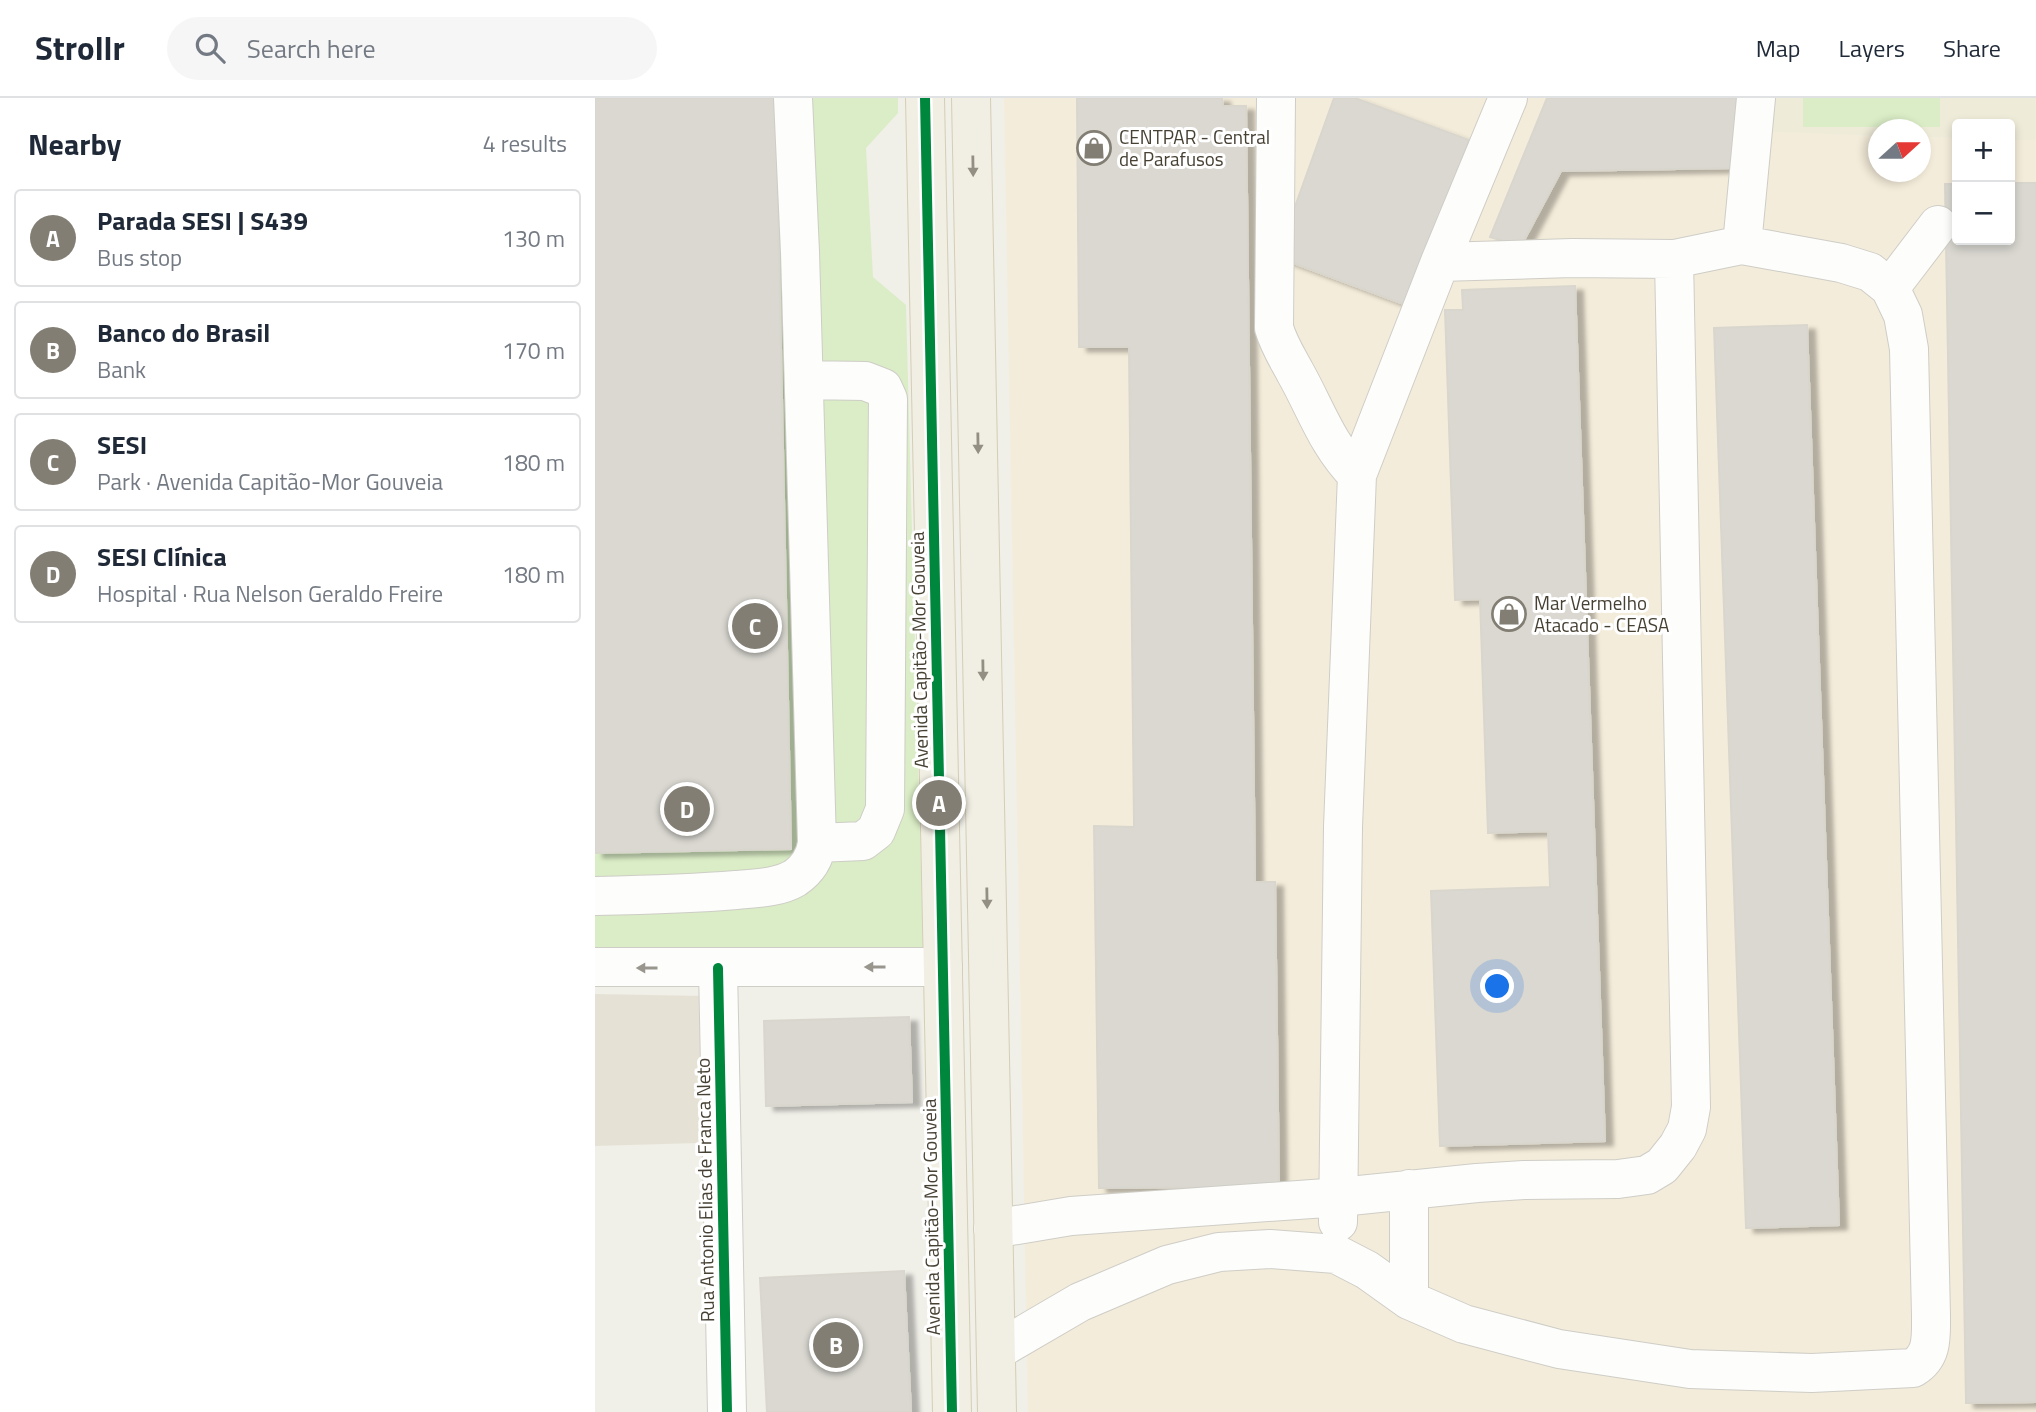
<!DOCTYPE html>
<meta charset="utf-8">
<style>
:root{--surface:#fff;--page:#f6f6f7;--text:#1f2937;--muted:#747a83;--line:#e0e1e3;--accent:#827e73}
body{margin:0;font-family:"Titillium Web",sans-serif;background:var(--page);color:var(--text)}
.controls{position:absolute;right:21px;top:21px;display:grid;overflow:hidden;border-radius:7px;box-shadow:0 4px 10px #0003}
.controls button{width:63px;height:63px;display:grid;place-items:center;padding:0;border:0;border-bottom:2px solid var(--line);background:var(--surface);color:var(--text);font:35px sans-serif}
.compass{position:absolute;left:1273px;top:21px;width:63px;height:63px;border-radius:50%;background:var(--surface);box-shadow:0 4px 10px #0003;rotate:69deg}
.you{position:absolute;left:903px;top:889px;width:24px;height:24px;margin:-18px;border:5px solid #fff;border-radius:50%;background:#1a73e8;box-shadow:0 0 0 10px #1a73e833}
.badge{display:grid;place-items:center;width:46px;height:46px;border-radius:50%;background:var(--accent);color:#fff;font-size:23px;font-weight:700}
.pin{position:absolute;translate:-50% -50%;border:4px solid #fff;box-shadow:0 2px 7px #0006}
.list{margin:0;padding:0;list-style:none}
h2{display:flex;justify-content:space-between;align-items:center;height:91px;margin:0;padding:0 28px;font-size:30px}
h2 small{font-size:23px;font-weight:400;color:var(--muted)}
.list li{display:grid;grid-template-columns:46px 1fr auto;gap:21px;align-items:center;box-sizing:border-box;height:98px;margin:0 14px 14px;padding:0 14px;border:2px solid var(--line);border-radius:7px}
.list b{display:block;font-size:26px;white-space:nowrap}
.list p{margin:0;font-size:23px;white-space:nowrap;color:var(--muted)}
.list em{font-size:23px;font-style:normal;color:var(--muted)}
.icon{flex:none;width:38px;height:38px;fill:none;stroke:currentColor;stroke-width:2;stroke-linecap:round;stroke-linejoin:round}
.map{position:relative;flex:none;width:1441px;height:1314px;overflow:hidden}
header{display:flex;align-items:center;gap:42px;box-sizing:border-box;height:98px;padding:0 35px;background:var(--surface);border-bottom:2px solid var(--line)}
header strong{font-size:33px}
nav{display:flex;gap:38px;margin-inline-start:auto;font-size:24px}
.search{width:490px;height:63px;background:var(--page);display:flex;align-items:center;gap:18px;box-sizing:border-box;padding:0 24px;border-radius:38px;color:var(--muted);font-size:26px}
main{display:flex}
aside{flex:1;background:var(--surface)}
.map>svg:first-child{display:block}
.residential{fill:#e5e2d5}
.commercial{fill:#f4ecda}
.education{fill:#efebd9}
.green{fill:#daedc6}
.building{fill:#dad8d1;stroke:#d9d6ce;stroke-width:2;filter:url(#shadow)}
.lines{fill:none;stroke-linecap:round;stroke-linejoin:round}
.minor-casing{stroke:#cecdc6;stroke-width:40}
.major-casing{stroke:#d4ceb4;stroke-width:40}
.minor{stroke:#fdfdfc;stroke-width:38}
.major{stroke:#f1eee3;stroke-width:38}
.cycleway-casing{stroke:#fff;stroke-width:15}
.cycleway{stroke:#00873e;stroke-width:10}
.oneway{fill:#948f83}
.oneway2{fill:#99968e}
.labels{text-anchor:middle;stroke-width:6;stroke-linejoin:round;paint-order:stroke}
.poi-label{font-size:19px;fill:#474134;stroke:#fff;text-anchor:start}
.street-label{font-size:19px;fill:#474134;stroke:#fff}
</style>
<header>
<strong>Strollr</strong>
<div class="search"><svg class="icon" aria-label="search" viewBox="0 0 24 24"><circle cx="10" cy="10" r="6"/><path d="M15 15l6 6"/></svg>Search here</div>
<nav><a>Map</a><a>Layers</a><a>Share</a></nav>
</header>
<main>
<aside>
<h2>Nearby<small>4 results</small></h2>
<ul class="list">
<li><span class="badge">A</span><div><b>Parada SESI | S439</b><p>Bus stop</p></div><em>130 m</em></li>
<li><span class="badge">B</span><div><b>Banco do Brasil</b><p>Bank</p></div><em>170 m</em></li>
<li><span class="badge">C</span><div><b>SESI</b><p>Park · Avenida Capitão-Mor Gouveia</p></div><em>180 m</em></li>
<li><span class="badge">D</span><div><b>SESI Clínica</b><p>Hospital · Rua Nelson Geraldo Freire</p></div><em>180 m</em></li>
</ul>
</aside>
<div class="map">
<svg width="1441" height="1314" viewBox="0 0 1441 1314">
<defs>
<filter id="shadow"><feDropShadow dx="8" dy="4.5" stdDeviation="2" flood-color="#0004"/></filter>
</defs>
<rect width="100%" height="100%" fill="#f0efe8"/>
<path class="residential" d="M0,896l108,2 -5,147 -103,3z"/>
<path class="commercial" d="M409,0h767v34l107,4v36h42l1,-35 36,1v102h53v-100h26v1272h-1008z"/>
<path class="education" d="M1176,0h265v42h-26v-16h-53v14l-36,-1 -1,-7h-42v6l-107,-4z"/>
<path class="green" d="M0,0h303v15l-32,35 7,129 33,28 17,643 -328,3z
M1208,0h137v29h-137z"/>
<path class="building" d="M0,0h181l15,751 -196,4z
M482,0h145l1,8h23l9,776h20l4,305 -180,1 -5,-362 40,1 -5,-480h-50z
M739,0h21l114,42 -60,166 -132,-49z
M952,0h190l-3,70 -173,3 -40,75 -31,-9z
M1415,85h26v1219l-70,1 -21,-1219h12v56h53z
M980,188l30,855 -165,5 -9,-255 119,-4 -2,-56 -60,2 -8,-234 -25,1 -10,-290h18l-1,-20z
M1212,227l32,900 -93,3 -32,-900z
M314,919l3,85 -146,4 -2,-85z
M309,1173l7,141h-144l-7,-134z"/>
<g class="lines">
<g class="minor-casing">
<path id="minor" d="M681,0l-2,230c5,17 13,29 21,44 21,37 31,71 62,103
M845,164l132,-4 102,1
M1295,190l48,-63
M209,282l61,1 18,7 5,11 -3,410 -9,22 -13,10 -46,2
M0,798c47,-1 94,-2 141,-6 20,-2 42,-2 59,-12 13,-9 20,-20 22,-35l-17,-591 -7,-154
M0,869h348
M123,870l9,444
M743,1124l5,-395 14,-352 83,-213 68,-164
M398,1131l78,-13 269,-19 137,-14 47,-3 94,-1 29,-4 15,-9 16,-20 9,-17 4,-22 -17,-848 68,-14
M814,1202v-111
M401,1253l84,-49 87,-37 52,-13 51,-3 66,5 31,16 42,30 55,24 95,25 131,20 122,4 101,-5c20,-12 18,-31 18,-52l-22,-967 -6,-34 -13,-27 -20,-16 -29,-9 -99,-18 14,-147"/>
</g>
<g class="major-casing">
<path id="major" d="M330,0l27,1314
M376,0l26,1314"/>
</g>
<use href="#minor" class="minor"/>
<use href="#major" class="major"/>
<g class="cycleway-casing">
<path id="cycleway" d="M330,0l27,1314
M123,870l9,444"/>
</g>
<use href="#cycleway" class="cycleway"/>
</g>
<defs><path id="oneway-solid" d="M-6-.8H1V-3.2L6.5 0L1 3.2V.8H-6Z" transform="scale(1.75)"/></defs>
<g class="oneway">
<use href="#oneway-solid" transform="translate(378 68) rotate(89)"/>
<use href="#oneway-solid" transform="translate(383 345) rotate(89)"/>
<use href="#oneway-solid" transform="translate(388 572) rotate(89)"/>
<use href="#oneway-solid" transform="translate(392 800) rotate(89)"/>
</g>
<g class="oneway2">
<use href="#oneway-solid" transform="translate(280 869) rotate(180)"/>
<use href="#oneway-solid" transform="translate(52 870) rotate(-180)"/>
</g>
<defs>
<g id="shop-ring" transform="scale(1.75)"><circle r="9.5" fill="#fff" stroke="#827e73" stroke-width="1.5"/><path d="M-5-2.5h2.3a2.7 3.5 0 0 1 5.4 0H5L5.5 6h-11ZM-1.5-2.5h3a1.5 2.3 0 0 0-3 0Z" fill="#827e73"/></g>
</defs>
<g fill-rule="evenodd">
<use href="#shop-ring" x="499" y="50"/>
<use href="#shop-ring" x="914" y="516"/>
</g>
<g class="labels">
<g class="poi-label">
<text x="524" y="46">CENTPAR - Central<tspan x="524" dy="22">de Parafusos</tspan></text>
<text x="939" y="512">Mar Vermelho<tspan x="939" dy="22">Atacado - CEASA</tspan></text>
</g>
<g class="street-label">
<text transform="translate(324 552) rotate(-91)" y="7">Avenida Capitão-Mor Gouveia</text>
<text transform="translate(110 1092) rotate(-91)" y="7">Rua Antonio Elias de Franca Neto</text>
<text transform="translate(336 1119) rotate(-91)" y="7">Avenida Capitão-Mor Gouveia</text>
</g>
</g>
</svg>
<div class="controls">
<button>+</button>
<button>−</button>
</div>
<svg class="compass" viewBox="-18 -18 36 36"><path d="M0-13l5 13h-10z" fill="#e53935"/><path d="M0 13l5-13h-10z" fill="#747a83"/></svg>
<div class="you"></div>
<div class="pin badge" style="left:344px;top:705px">A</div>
<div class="pin badge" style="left:241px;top:1247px">B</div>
<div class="pin badge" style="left:160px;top:528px">C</div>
<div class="pin badge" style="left:92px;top:711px">D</div>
</div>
</main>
